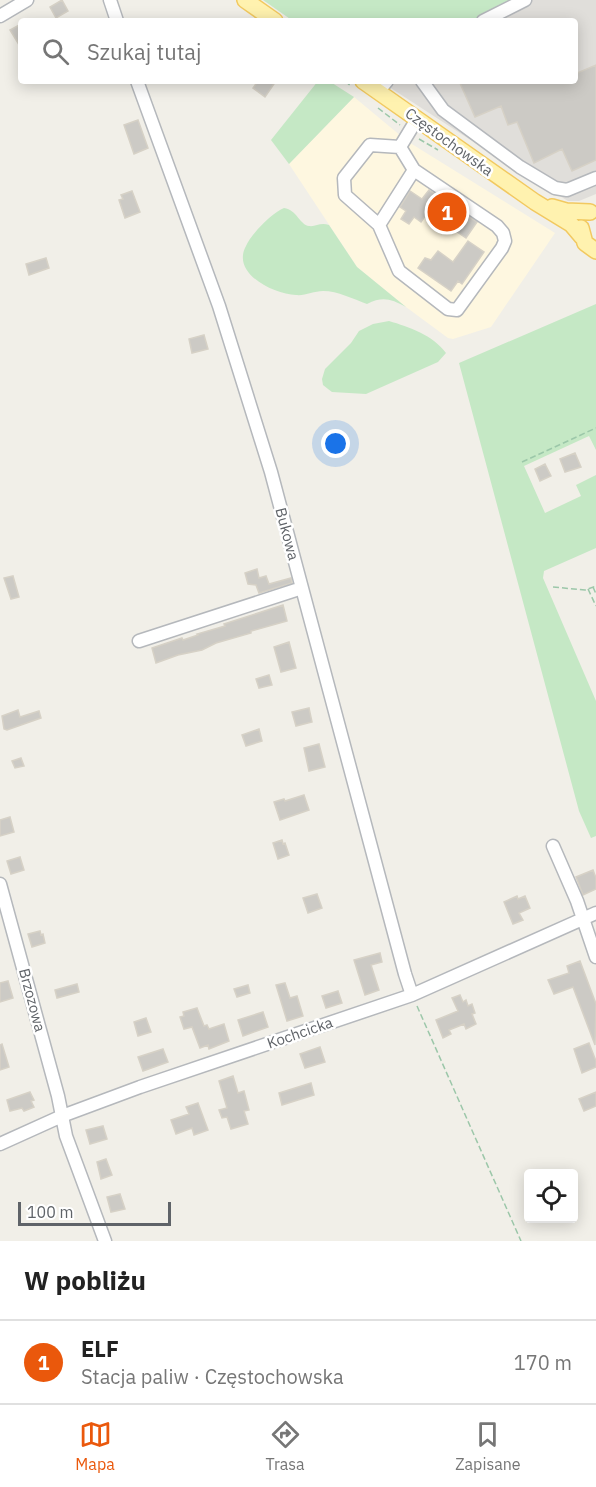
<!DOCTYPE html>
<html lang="pl">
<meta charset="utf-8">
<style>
:root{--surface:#fff;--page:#f2f2f2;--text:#222;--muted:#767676;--line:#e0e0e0;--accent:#ea580c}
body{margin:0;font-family:"IBM Plex Sans",sans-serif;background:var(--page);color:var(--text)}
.controls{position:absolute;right:18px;bottom:18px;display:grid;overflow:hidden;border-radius:6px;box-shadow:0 3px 15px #0003}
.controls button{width:54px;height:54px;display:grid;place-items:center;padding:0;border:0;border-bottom:2px solid var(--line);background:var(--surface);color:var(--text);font:30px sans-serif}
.scale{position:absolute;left:18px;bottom:15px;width:153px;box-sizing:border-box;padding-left:6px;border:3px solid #5f6368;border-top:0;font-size:16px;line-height:21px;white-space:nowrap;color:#5f6368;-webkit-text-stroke:4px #fff;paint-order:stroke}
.you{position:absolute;left:336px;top:444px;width:21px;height:21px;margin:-15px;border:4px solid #fff;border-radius:50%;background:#1a73e8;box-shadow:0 0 0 9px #1a73e833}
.badge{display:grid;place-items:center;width:39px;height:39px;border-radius:50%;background:var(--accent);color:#fff;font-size:20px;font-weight:700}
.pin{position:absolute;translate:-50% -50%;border:3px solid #fff;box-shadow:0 2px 6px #0006}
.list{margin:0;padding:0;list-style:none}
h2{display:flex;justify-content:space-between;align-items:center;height:78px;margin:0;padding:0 24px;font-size:26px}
h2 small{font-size:20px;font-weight:400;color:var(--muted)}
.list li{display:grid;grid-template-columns:39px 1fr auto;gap:18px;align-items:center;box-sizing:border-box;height:84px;padding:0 24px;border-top:2px solid var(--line)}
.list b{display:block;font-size:22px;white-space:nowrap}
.list p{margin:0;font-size:20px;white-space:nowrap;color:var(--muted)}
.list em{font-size:20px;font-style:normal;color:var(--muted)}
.icon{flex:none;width:33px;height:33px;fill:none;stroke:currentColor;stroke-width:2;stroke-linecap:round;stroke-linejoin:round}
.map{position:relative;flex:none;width:596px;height:1241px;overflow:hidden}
.search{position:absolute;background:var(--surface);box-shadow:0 3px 15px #0003;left:18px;right:18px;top:18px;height:66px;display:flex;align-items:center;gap:15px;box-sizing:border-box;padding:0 21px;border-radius:6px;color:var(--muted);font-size:22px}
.sheet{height:162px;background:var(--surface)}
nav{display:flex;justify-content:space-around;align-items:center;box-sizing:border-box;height:84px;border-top:2px solid var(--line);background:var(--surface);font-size:16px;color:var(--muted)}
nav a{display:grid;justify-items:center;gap:3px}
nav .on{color:var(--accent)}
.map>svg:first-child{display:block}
.commercial{fill:#fef7e0}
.industrial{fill:#e0deda}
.green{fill:#c5e8c5}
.building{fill:#cccac5;stroke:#d6d1c6;stroke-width:1.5}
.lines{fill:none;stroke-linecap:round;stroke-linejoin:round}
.minor-casing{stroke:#b5b8bc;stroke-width:15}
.major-casing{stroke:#f2c960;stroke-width:18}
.path{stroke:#9cc7a9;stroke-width:1.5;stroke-dasharray:6 3;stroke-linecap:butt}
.minor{stroke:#fff;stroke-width:12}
.major{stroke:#fff2af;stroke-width:15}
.labels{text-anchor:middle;stroke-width:5;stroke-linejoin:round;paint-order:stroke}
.street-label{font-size:15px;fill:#5f6368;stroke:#fff}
</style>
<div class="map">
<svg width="596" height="1241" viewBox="0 0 596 1241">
<rect width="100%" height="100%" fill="#f1efe8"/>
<path class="commercial" d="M354,97l53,44 148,92 -64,94 -38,12 -5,-1 -42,-31 -49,-40 -68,-103z"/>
<path class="industrial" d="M513,0h83v194l-17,7h-11l-53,-32 -135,-88h195v-60h-103z"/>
<path class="green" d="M263,0h250l-41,21h-179z
M318,81h11l25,16 -65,67 -18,-24z
M284,208c13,2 16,17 25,18 7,1 11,-4 20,-1l28,42 49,40c-15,-8 -23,-11 -39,-3 -14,-5 -29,-13 -44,-13 -9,0 -18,5 -27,4 -23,-1 -65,-22 -50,-49 5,-12 27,-34 38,-38z
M596,304v146l-7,-14 -65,30 21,47 36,-17 -5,-11 20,-10v73l-52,23 -1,7 53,123v135l-5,2 -12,-27 -120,-448z
M389,321c20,6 44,14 57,32l-8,9 -72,32 -34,-2 -4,-3 -5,-4 -1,-6 3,-10 26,-26 8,-12 14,-7z"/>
<path class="building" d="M62,0l6,11 -12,7 -6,-11z
M21,24v24l-11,-18z
M596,65v95l-24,11 -10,-22 -28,14 -17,-41 -9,3 -7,-19 -26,11 -16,-36h116v-7z
M258,81h18l-11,16 -12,-9z
M138,120l10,28 -14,6 -10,-29z
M429,190l48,32 -11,16 -38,-26 -7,10 -7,-5 -5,7 -8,-5 5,-8 -6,-4 10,-16 12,8z
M132,191l8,21 -15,6 -6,-18 4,-1 -2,-4z
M468,241l16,11 -22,32 -4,-3 -7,10 -33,-23 7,-10 6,2 7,-9 15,11z
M46,258l3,10 -20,7 -3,-11z
M204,335l4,14 -16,4 -3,-14z
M575,453l6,14 -16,5 -5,-13z
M545,464l6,12 -11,5 -5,-12z
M257,569l2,9 7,-2 3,8 22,-6 1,5 -33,10 -3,-8 -8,-1 -3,-11z
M13,576l6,21 -8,2 -7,-21z
M283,605l4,16 -36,10v2l-35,10 -14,7 -24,5 -22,8 -4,-15 30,-10 1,2 15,-5 -1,-1 28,-8 -1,-2z
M289,642l7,26 -15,4 -7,-25z
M269,675l3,10 -13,3 -3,-9z
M309,708l3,14 -16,4 -4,-14z
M18,710l2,7 19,-6 2,7 -34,12 -3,-1 -2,-13z
M259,729l3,12 -16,5 -4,-11z
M319,744l6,23 -16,4 -5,-23z
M21,758l3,8 -9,2 -3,-7z
M304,795l5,15 -29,10 -6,-18 10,-3 1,2z
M10,817l4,15 -14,4v-16z
M282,840l1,4 2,-1 4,12 -11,4 -5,-16z
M20,857l4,13 -13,4 -4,-13z
M593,870l3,8v11l-13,6 -7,-18z
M317,894l5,14 -14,5 -5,-15z
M517,896l1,3 7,-3 5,12 -11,5 4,7 -10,4 -9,-22z
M40,931l1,4 2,-1 2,9 -13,4 -4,-13z
M380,953l2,9 -11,3 8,25 -14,5 -11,-35z
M580,961l16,43 -1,41 -22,-58 -19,7 -6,-14 21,-7 -2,-7z
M8,981l5,17 -13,4v-19z
M285,983l5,15 7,-2 6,20 -16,5 -11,-36z
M77,984l2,8 -22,6 -2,-8z
M248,985l2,8 -13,4 -3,-8z
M338,991l4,12 -16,5 -4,-12z
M460,995l3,7 3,-2 2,6 4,-2 3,9 -3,1 4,10 -10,5 -2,-5 -15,6 2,4 -8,4 -7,-18 22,-9 -6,-13z
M197,1008l7,18 3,-1 2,4 15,-5 5,17 -20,8 -1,-4 -8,3 -8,-21 -8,2 -4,-12 4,-1 -1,-4z
M263,1012l5,15 -25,9 -5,-16z
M146,1018l5,14 -13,4 -4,-14z
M589,1043l7,18v6l-14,6 -8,-24z
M2,1044l7,23 -9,3v-25z
M320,1047l5,15 -20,6 -5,-14z
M163,1049l5,13 -25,9 -5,-14z
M233,1076l5,17 6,-2 5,19 -5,1 4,13 -17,5 -4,-12 -5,1 -3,-8 8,-2 -8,-27z
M311,1083l3,12 -32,10 -3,-12z
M30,1092l4,8 -3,1 3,6 -10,4 -2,-3 -12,3 -3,-11z
M596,1092v14l-12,5 -5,-12z
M198,1103l10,27 -14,5 -2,-7 -16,6 -5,-14 18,-6 -3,-7z
M103,1126l4,13 -17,5 -4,-14z
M106,1159l6,16 -11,4 -4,-17z
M120,1194l5,15 -14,3 -4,-15z"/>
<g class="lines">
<g class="minor-casing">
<path id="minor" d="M110,0l7,21
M0,16l27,-16
M483,21l42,-21
M137,81l82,225 52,166 134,502 7,21
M422,81l21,29 77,57 35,21 12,2 29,-12
M378,92l9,-11
M400,147l14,23 83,56 6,7 2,8 -3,7 -45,62 -9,-1 -49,-38 -20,-46 -34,-30 -1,-17 26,-33 30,2 17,-28
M379,225l35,-55
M139,641l163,-53
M553,846l24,55 19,56
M0,884l58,212 8,40 39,105
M0,1144l62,-28 78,-29 272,-92 184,-82"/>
</g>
<g class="major-casing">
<path id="major" d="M245,0l30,21
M363,81l172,121 36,22 11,13
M552,207l14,4 24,1
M581,228l4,15 11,8"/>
</g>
<path class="path" d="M345,81l6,5
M378,108l22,17
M419,139l19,11
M522,462l74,-34
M553,587l32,3 11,-4
M593,587l3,7
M588,589l8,17
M417,1006l104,235"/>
<use href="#minor" class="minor"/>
<use href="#major" class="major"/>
</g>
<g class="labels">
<g class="street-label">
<text transform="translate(449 142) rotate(36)" y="5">Częstochowska</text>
<text transform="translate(287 534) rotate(75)" y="5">Bukowa</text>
<text transform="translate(32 1000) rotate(75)" y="5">Brzozowa</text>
<text transform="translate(300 1033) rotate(-19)" y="5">Kochcicka</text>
</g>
</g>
</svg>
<div class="controls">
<button><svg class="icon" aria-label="locate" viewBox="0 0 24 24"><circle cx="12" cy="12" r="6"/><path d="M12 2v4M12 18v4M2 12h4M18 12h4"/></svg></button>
</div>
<div class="scale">100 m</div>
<div class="you"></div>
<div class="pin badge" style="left:447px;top:212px">1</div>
<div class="search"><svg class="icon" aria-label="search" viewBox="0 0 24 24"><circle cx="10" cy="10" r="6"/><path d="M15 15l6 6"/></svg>Szukaj tutaj</div>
</div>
<section class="sheet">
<h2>W pobliżu<small></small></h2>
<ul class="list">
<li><span class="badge">1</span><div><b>ELF</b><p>Stacja paliw · Częstochowska</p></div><em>170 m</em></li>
</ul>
</section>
<nav>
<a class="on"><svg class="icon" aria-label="map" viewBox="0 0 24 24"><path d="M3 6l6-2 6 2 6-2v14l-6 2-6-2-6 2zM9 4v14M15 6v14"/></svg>Mapa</a>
<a><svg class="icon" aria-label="directions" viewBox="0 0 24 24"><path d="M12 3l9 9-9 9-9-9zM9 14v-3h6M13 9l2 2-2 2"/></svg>Trasa</a>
<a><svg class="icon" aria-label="saved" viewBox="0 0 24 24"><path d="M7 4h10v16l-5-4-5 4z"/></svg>Zapisane</a>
</nav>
